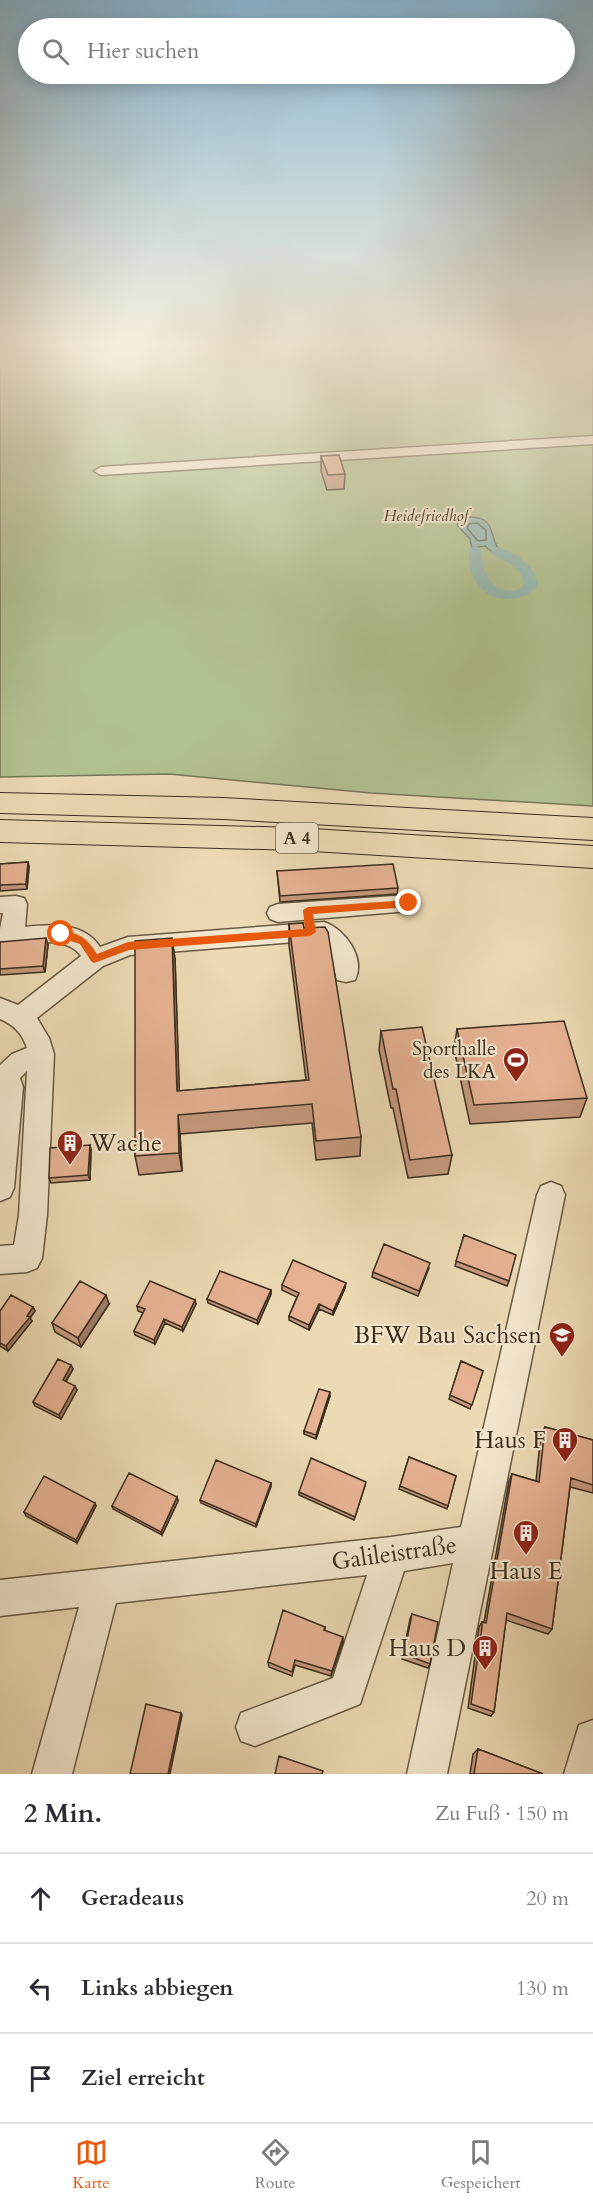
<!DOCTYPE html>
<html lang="de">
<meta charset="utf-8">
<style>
:root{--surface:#fff;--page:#f7f7f7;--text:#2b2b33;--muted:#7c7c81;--line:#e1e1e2;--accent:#ea580c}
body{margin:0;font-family:Cardo,serif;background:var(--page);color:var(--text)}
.stop{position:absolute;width:18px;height:18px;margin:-14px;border:4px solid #ea580c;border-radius:50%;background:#fff}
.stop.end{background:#ea580c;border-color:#fff;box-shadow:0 2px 6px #0008}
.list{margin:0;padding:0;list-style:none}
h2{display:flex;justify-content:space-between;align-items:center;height:78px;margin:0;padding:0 24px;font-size:26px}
h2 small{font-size:20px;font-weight:400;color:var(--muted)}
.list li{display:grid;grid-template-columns:39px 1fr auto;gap:18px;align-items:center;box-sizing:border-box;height:90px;padding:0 24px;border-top:2px solid var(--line)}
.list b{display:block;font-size:22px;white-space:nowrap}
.list em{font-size:20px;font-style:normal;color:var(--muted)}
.icon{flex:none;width:33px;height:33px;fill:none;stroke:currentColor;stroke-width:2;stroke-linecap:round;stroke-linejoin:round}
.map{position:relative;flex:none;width:593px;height:1774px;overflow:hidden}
.search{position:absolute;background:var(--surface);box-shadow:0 3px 15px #0003;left:18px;right:18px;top:18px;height:66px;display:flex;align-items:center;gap:15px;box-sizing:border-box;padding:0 21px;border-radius:33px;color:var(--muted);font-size:22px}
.sheet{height:348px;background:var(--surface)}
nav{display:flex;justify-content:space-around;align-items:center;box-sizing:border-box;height:84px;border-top:2px solid var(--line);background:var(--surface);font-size:16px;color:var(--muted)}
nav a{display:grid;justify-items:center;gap:3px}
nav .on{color:var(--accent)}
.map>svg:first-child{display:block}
.green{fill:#b2c191;stroke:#777857;stroke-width:1.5}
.water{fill:#99bab3;stroke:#748277;stroke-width:1.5}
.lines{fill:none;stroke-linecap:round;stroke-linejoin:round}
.shore{stroke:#6a7468;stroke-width:1.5}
.canal{fill:#99bab3;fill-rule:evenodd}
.minor-casing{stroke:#685943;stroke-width:3}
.highway-casing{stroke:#3c2e1d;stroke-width:2}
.minor{fill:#f3e7ce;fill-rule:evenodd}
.highway{fill:#ecdab4;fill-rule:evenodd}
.wall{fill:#c6997e;stroke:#3c2e1d;stroke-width:1.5}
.shaded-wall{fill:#a17d67;stroke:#3c2e1d;stroke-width:1.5}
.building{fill:#e6b293;stroke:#3c2e1d;stroke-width:1.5}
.route{fill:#ea580c}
.labels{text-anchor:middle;stroke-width:4.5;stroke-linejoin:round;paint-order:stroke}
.far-park-label{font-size:16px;font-style:italic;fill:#544b34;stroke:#f3e7ce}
.shield{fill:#f3e7ce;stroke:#736652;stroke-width:1.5}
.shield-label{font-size:18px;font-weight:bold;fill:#3c2e1d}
.poi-label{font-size:20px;fill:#3c2e1d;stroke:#f3e7ce;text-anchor:end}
.near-poi-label{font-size:24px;fill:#3c2e1d;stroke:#f3e7ce;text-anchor:end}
.near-street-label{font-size:24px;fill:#3c2e1d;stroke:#f3e7ce}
</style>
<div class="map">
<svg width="593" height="1774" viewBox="0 0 593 1774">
<rect width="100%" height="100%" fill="#ecdab4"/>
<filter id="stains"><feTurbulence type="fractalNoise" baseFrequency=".00333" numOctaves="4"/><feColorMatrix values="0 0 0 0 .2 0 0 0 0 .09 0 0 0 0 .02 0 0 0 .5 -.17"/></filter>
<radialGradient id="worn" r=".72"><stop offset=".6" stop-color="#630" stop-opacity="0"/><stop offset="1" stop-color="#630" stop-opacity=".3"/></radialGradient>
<path class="green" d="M0,348h593v458l-222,-13 -202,-19 -169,3z"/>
<path class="water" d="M470,517c27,1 18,17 29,33l-7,2 -7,-6 -13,2 -2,-9 -13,-14 3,-5z"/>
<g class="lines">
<path class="shore" d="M477,523l9,7v10l-8,1 -11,-13 2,-4z"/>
<path class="canal" d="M475,545l6,4c2,23 7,42 34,42l9,-6c-1,-17 -18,-23 -32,-31l-1,-3 6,-4c18,5 39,19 41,38 -15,20 -49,19 -62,-3 -7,-11 -7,-21 -7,-33z"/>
<g class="minor-casing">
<path id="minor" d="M593,436v8l-492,31 -7,-4 7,-4z
M409,895l8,2 3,6 -3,6 -8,2 -131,11 -8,-3 -3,-6 3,-6 8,-3z
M16,896l8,2 3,6 -2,23c26,-3 59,-5 75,20l28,-10 196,-15c21,7 42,36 31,58l-9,2 -9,-2 -8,-32 -8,-8 -191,15 -27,11 -66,52 12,20 5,16 -7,161 -5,43 -5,10 -10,4 -27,2v-28l14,-1 5,-30 8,-144 -7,7 3,9 -9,101 -4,9 -10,4v-136l12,-11 15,-6c-5,-15 -13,-23 -27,-29v-21l18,7 63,-49c-16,-23 -57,-11 -81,-9v-18l3,-16h-3v-16z
M551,1182l10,4 4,9 -118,579h-40l46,-211 -49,8 -44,133 -105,42 -14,-5 -5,-14 5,-14 92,-35 34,-103 -251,28 -44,171h-40l47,-167 -79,9v-36l391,-43 70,-10 76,-332 4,-9z
M593,1720v54h-29l15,-49z"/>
</g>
<g class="highway-casing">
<path id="highway" d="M0,793l223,5 370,20v22l-370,-21 -223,-6z
M0,820l296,8 297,18v22l-297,-18 -296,-8z"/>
</g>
<use href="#minor" class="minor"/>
<use href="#highway" class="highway"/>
</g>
<path class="wall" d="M321,456l24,18 -1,15 -17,1 -6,-19z
M28,862l1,5 -2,22 -27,2v-27z
M277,871l121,17 -1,6 -117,8z
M289,924l15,4 57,209 -1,19 -44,4 -4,-37 -132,11 2,37 -43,4 -4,-19 40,-198 4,133 127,-11 -17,-135z
M0,942l48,3 -3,27 -45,3z
M457,1029l130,69 -7,19 -110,7 -16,-75z
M381,1031l71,124 -4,19 -40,4 -15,-70h-2l-12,-58z
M90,1145l1,5 -1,30 -39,3 -2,-5z
M464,1235l45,46 -2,5 -52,-20z
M429,1268l-11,28 -46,-19 1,-5z
M282,1285l63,3 -12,27 -14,-6 -10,21 -20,-10v-4l8,-19 -15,-7z
M271,1290v4l-13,30 -50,-21 -1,-4z
M109,1304l-28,43 -26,-15 -3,-9z
M196,1304l-13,27 -18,-8 -10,21 -20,-9 -1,-4 9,-18 -5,-2 -1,-5z
M33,1307l2,4 -5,7 2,3 -24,30 -8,-5v-35z
M461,1361l22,10 -13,38 -21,-10z
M71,1365l2,4 -7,13 11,8 -16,29 -26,-13 -2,-4z
M330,1396l-14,43 -12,-5v-3z
M545,1427l48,13v53l-23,-6 -18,142 -4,5 -42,-14 -12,92 -3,4 -23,-8 11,-81 3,-5h2l25,-141 3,-7 24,7 5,-47z
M409,1457l47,19 -9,33 -48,-20z
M271,1483v3l-15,41 -55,-24 -1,-3z
M365,1486l-11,34 -55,-25v-3z
M177,1497l1,4 -16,34 -49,-26 -1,-3z
M96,1506l-19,37 -51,-27 -2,-4z
M412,1614l18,50 -2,4 -26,-9 8,-40z
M325,1627v3l18,12 -12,34 -36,-11 -3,11 -23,-9 -1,-5z
M478,1749l65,25h-73l3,-20z"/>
<path class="shaded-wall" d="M28,862l1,5 -2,22 -1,-5z
M46,938l2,7 -3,27 -2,-6z
M172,938l3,20 5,152 -3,-19z
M178,1115l2,19 2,37 -3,-18z
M90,1145l1,5 -1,30 -2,-5z
M346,1283l-1,5 -12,27v-4z
M271,1290v4l-13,30 -1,-4z
M106,1295l3,9 -28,43 -3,-9z
M195,1300l1,4 -13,27 -1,-4z
M319,1304v5l-10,21v-5z
M33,1307l2,4 -5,7 2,3 -24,30 -2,-5z
M164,1319l1,4 -10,21 -1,-4z
M71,1365l2,4 -9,15 -1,-4z
M75,1386l2,4 -16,29 -2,-4z
M330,1392v4l-14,43v-4z
M271,1483v3l-15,41v-3z
M177,1497l1,4 -16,34 -1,-3z
M95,1503l1,3 -19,37 -1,-3z
M343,1637v5l-12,34 1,-5z
M181,1713l1,2 -12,59h-2z"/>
<path class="building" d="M339,455l6,19 -17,1 -7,-19z
M28,862l-2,22 -26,1v-21z
M393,864l5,24 -118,8 -3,-25z
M303,923l1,5 21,-1 3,5 33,205 -45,4 -4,-37 -134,11 1,38 -44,3v-215l37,-3 5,153 132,-11 -20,-156z
M46,938l-3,28 -43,3v-27z
M564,1021l23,77 -113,7 -17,-76z
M422,1027l30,128 -42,5 -14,-71h-3l-12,-58z
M90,1145l-2,30 -39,3 1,-30z
M464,1235l52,20 -7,26 -53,-20z
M384,1244l46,19 -11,28 -46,-19z
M293,1260l53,23 -13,28 -14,-7 -10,21 -20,-9 10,-23 -17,-8z
M220,1271l51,19 -14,30 -50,-21z
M80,1281l26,14 -28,43 -26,-15z
M150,1281l45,19 -13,27 -18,-8 -10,21 -20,-9 11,-22 -8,-3z
M11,1295l22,12 -6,9 3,1 -24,29 -6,-3v-32z
M58,1359l13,6 -8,15 12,6 -16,29 -26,-13z
M461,1361l22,10 -11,34 -22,-10z
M319,1389l11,3 -14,43 -12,-4z
M545,1427l48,13v45l-22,-7 -19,151 -45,-16 -13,99 -23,-8 11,-77v-5l4,1 26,-149 27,8z
M409,1457l47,19 -8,30 -48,-20z
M311,1458l55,24 -11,35 -56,-25z
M216,1460l55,23 -15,41 -56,-24z
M129,1473l48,24 -16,35 -49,-26z
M44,1476l51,27 -19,37 -52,-28z
M283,1610l42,17 -1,3 19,7 -11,34 -37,-11 -3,12 -24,-10z
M412,1614l26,8 -8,42 -26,-10z
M146,1704l35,9 -13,61h-38z
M478,1749l65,25h-69z
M279,1756l44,15 -1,3h-47z"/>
<linearGradient id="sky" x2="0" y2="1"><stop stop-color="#88b6d3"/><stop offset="0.58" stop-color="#f6eedd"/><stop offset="1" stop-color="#f6eedd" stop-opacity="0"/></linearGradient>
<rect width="593" height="596" fill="url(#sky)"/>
<path class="route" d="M409,900l5,3 -5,4 -96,7 3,18 -6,4 -181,14 -35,13 -3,-2 -11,-17 -22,-7 -2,-3 5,-3c19,2 26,7 36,23l31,-12 177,-13 -2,-19 5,-3z"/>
<defs>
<g id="stadium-pin" transform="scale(1.35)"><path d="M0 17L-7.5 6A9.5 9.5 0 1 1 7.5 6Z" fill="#8f2418" stroke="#f3e7ce"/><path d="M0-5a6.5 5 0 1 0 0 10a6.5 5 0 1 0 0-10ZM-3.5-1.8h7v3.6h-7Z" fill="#fff"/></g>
<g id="building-pin" transform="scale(1.35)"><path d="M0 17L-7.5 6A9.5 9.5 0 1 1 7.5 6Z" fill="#8f2418" stroke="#f3e7ce"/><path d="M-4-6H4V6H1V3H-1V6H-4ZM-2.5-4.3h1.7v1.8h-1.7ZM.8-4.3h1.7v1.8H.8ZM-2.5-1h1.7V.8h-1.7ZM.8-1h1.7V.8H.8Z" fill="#fff"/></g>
<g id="school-pin" transform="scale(1.35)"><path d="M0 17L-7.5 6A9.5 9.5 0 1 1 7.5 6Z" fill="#8f2418" stroke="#f3e7ce"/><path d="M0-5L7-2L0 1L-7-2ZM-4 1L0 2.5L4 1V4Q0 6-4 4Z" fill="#fff"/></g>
</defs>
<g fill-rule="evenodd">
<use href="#stadium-pin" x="516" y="1060"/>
<use href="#building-pin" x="70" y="1143"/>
<use href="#school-pin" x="562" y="1335"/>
<use href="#building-pin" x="565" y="1440"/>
<use href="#building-pin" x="526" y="1533"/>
<use href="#building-pin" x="485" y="1648"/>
</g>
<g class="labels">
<g class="far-park-label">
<text x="426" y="521">Heidefriedhof</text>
</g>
<rect class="shield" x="276" y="823" width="42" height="30" rx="4.5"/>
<g class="shield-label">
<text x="297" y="844">A 4</text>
</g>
<g class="poi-label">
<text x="496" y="1055">Sporthalle<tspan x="496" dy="23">des LKA</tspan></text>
</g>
<g class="near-poi-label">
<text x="90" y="1151" text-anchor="start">Wache</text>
<text x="542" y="1343">BFW Bau Sachsen</text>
<text x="546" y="1448">Haus F</text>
<text x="526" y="1579" text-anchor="middle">Haus E</text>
<text x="466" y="1656">Haus D</text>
</g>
<g class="near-street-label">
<text transform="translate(394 1553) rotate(-8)" y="8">Galileistraße</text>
</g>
</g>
<rect width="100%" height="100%" filter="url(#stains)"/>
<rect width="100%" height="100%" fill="url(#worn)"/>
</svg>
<div class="stop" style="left:61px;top:934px"></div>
<div class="stop end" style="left:409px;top:903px"></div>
<div class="search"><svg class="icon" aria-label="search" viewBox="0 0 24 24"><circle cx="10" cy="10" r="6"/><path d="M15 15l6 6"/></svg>Hier suchen</div>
</div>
<section class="sheet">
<h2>2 Min.<small>Zu Fuß · 150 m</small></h2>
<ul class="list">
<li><svg class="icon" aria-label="ahead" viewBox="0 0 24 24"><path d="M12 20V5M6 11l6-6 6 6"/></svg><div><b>Geradeaus</b></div><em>20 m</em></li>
<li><svg class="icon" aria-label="left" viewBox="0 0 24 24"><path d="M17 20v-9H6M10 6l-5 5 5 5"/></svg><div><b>Links abbiegen</b></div><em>130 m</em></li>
<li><svg class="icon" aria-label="arrive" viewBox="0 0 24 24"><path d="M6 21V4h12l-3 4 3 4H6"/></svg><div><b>Ziel erreicht</b></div></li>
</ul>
</section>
<nav>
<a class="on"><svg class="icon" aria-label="map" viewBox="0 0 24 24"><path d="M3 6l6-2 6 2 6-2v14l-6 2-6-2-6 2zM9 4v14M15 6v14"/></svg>Karte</a>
<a><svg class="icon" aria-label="directions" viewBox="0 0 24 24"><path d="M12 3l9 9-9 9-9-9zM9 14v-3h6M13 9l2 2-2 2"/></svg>Route</a>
<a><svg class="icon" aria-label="saved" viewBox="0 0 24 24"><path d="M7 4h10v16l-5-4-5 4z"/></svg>Gespeichert</a>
</nav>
